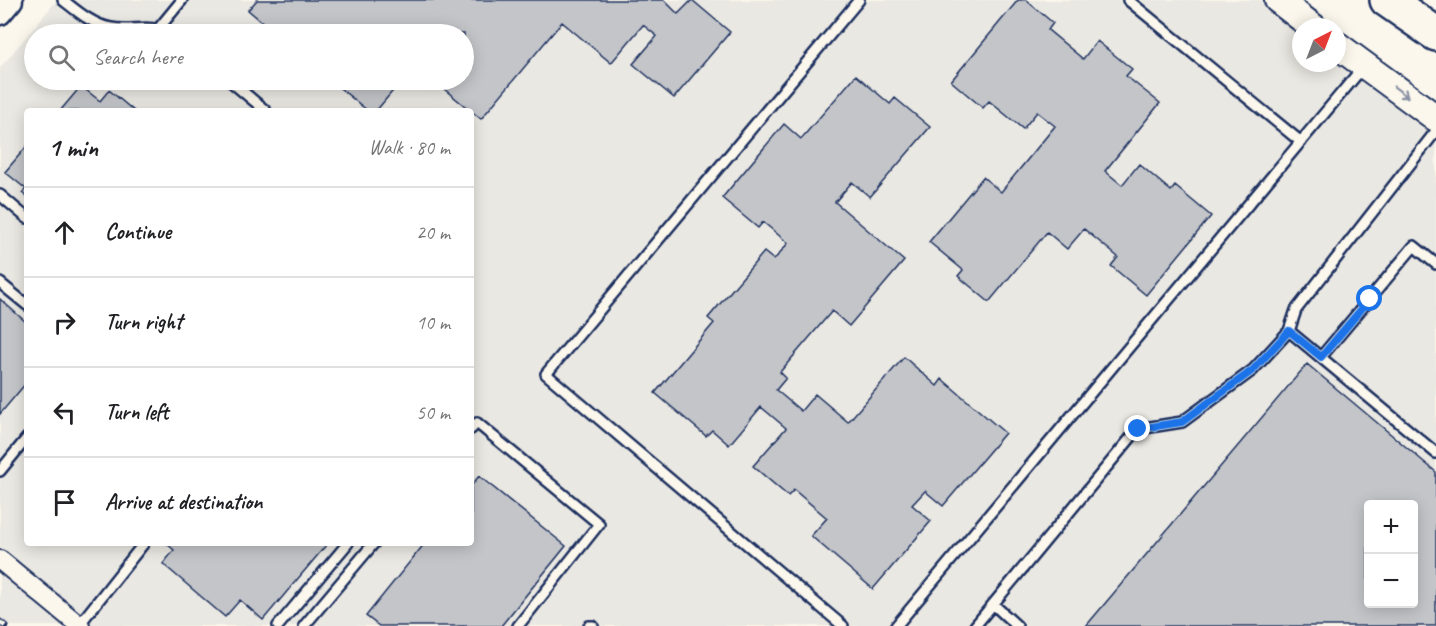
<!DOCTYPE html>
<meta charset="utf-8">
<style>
:root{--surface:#fff;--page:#f6f6f6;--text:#202124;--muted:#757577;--line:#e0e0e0}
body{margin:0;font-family:Caveat,sans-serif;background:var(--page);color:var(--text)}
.controls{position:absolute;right:18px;bottom:18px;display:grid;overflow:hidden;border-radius:6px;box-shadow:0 3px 15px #0003}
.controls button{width:54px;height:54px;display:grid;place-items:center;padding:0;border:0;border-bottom:2px solid var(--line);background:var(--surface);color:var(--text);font:30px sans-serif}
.compass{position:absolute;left:1292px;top:18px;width:54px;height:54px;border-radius:50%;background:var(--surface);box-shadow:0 3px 15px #0003;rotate:42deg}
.stop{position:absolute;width:18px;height:18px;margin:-14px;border:4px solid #1a73e8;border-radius:50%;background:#fff}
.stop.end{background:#1a73e8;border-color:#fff;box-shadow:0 2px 6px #0008}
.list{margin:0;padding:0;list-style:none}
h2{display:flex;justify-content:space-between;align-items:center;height:78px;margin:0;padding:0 24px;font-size:26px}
h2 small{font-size:20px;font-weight:400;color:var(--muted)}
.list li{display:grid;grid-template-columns:39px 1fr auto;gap:18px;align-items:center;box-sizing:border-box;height:90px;padding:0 24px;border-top:2px solid var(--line)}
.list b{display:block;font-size:22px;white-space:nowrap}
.list em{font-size:20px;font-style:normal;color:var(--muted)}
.icon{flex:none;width:33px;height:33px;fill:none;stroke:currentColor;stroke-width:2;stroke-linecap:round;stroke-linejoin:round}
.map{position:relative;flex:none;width:1436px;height:626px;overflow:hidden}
.search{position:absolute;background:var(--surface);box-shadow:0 3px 15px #0003;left:24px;top:24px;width:450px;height:66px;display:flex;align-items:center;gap:15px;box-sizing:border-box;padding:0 21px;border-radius:33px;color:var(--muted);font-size:22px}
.panel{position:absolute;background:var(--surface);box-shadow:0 3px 15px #0003;left:24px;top:108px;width:450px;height:438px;border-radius:6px}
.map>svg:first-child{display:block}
.built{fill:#eae8e2;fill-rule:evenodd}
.building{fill:#c3c5c9;stroke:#1b2f5e;stroke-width:1.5;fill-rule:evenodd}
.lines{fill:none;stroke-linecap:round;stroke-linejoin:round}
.service-casing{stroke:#1b2f5e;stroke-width:14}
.minor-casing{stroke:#1b2f5e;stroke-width:22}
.tertiary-casing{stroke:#1b2f5e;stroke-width:27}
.secondary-casing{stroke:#1b2f5e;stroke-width:30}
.motorway-casing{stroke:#1b2f5e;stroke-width:38}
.service{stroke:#fbf7ec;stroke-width:9}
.minor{stroke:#fbf7ec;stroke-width:18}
.tertiary{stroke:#fbf7ec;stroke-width:22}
.secondary{stroke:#fbf7ec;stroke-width:26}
.motorway{stroke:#fbf7ec;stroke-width:33}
.rail-casing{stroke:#1b2f5e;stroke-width:7}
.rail{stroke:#fbf7ec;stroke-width:4.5;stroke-dasharray:14;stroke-linecap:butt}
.oneway{stroke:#8b93a5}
.route{stroke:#1a73e8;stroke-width:8}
</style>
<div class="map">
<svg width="1436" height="626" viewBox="0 0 1436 626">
<rect width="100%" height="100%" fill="#fbf7ec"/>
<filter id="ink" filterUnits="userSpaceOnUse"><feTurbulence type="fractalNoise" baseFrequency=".0167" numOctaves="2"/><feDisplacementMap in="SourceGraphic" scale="12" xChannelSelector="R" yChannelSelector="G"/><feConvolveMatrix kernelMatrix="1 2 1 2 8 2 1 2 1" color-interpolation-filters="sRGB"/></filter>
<g filter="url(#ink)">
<path class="built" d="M57,0h1204l40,30v33h36v-6l99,74v495h-1436v-558zM34,34h430v46h-430zM27,111h444v432h-444zM1368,504h46v100h-46z"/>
<path class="building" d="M257,0h407l14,14 14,-14 38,32 -56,66 -41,-34 24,-28 -14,-11 -32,38 -49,-41 -81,97 -48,-39h31v-46h-187l-29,-24z
M1018,0h8l27,23 -5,7 35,29 14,-18 35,28 -6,7 34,27 -55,68 17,14 17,-21 32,27 4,-5 36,30 -65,79 -35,-29 7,-9 -34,-28 -17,20 -20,-17 -58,70 -31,-26 5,-6 -34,-28 54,-65 18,15 54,-66 -18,-14 -14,17 -34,-28 -6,7 -32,-27z
M856,75l34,29 5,-6 35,29 -60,70 -18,-15 -17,20 69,59 -55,65 -17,-15 -52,61 6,6 -10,12 25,21 14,-17 33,28 56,-65 33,29 5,-7 63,54 -62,73 -18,-15 -13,14 19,16 -58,68 -62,-53 16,-18 -33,-28 -6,6 -35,-30 33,-38 -25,-21 -32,38 -17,-15 -6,6 -51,-43 59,-70 -6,-5 56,-66 10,8 14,-17 -25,-21 -5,6 -36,-30 62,-74 17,15z
M330,80h72l-26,31h-8z
M81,86l19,15 9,-11 25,21h-74z
M27,146v51l-5,-4 4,-4 -21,-17z
M0,299l27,24v59l-27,32z
M1307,364l129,108v154h-350zM1368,504h46v100h-46z
M479,476l87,70 -65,80h-122l-13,-10 59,-73h46v-57z
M166,543h162l-65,77 -23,-20 -15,17 -62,-53 11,-14z"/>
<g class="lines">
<g class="service-casing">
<path id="service" d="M63,0c14,11 30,25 48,28 21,4 40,-5 59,6
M1128,0l173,142
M159,28l23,-28
M229,80l37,31
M1436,131l-140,179 -7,21 147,122
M0,195l27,23
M0,283l27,22
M1321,357l93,-111 22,18
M471,429l6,-6 122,101 -81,102
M0,471l27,-33
M993,604l24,22
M79,625l65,-82
M278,626l70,-83
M304,626l70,-83
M589,626h4
M843,626l-297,-252 313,-374
M896,626l468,-560
M975,626l163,-197 44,-7 71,-52 36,-39"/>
</g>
<g class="minor-casing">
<path id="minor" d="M0,560l80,66"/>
</g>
<g class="tertiary-casing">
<path id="tertiary" d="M0,13l11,-13"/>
</g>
<g class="secondary-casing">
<path id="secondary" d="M1278,0l35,27
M1337,45l99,73"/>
</g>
<g class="motorway-casing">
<path id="motorway" d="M1387,0l49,34"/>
</g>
<use href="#service" class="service"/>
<use href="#minor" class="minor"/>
<use href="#tertiary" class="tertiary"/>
<use href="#secondary" class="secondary"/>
<use href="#motorway" class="motorway"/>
<g class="rail-casing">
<path id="rail" d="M0,622l5,4"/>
</g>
<use href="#rail" class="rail"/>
</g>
<defs><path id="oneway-shaft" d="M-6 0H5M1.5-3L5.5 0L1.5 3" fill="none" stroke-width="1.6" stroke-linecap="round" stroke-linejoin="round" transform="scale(1.5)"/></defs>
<use class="oneway" href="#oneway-shaft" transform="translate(1401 92) rotate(37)"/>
</g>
<g class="lines" filter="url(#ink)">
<path class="route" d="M1138,429l44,-7 71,-52 36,-39 32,26 49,-58"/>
</g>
</svg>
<div class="controls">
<button>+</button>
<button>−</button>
</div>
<svg class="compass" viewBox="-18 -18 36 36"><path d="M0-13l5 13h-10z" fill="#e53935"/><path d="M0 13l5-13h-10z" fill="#757577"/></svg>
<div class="stop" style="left:1370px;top:299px"></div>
<div class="stop end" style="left:1138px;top:429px"></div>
<div class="search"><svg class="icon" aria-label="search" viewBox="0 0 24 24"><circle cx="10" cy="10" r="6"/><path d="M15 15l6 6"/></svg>Search here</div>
<section class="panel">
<h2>1 min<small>Walk · 80 m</small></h2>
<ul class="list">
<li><svg class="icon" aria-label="ahead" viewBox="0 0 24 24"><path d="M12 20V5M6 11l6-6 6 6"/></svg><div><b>Continue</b></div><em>20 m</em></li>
<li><svg class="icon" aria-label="right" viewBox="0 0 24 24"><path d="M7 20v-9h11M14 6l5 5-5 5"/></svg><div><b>Turn right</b></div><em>10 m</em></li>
<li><svg class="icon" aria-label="left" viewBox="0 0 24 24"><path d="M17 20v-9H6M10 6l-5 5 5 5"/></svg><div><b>Turn left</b></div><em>50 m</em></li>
<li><svg class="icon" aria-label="arrive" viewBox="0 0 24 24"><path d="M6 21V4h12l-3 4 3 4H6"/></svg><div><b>Arrive at destination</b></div></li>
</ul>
</section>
</div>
